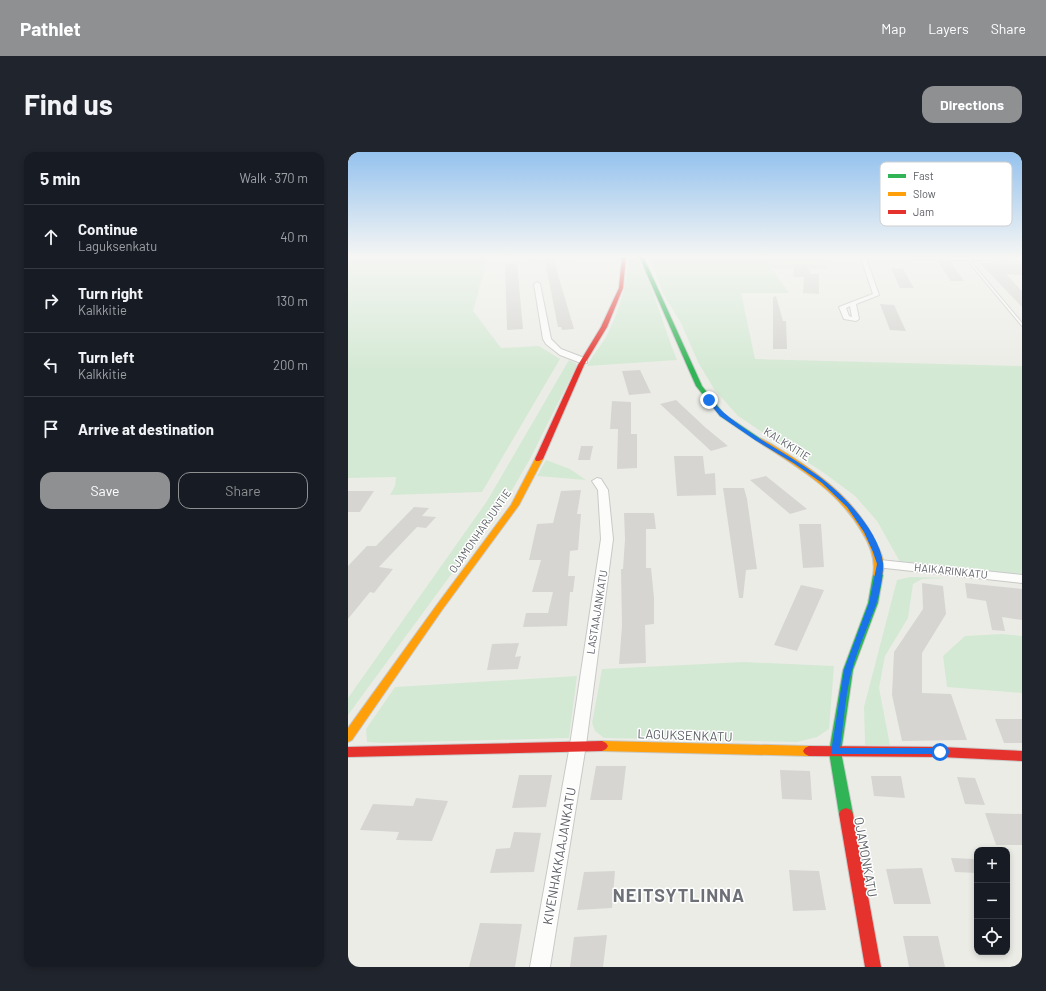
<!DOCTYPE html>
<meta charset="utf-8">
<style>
:root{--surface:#171b24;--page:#20242c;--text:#f1f3f6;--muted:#9ea1a6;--line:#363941;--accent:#8e9092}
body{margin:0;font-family:Barlow,sans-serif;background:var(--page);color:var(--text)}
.controls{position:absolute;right:12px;bottom:12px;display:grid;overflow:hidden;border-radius:8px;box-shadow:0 2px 6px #0003}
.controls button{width:36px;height:36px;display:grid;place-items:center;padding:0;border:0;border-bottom:1px solid var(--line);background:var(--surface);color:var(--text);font:20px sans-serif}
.stop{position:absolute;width:12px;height:12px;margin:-9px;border:3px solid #1a73e8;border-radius:50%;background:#fff}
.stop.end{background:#1a73e8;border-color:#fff;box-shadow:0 1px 4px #0008}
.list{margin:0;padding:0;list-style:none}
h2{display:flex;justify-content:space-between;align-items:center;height:52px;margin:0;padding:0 16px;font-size:17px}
h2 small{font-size:13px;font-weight:400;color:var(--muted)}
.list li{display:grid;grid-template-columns:26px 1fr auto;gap:12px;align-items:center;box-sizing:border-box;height:64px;padding:0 16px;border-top:1px solid var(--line)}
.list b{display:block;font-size:15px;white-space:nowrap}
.list p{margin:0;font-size:13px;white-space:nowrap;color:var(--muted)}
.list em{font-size:13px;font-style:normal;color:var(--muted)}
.actions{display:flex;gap:8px;padding:12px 16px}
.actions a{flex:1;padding:9px 0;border:1px solid var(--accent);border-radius:12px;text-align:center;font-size:14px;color:var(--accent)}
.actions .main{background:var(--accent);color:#fff}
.icon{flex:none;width:22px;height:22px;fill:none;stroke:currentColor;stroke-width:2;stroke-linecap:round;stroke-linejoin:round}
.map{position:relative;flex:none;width:674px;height:815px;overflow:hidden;border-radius:12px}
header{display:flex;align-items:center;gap:24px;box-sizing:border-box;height:56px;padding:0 20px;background:var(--accent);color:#fff}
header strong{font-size:19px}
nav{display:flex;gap:22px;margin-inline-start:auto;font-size:14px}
.intro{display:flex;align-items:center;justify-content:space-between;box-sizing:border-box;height:96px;padding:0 24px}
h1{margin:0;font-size:28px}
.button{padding:10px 18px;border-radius:12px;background:var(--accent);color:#fff;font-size:14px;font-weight:700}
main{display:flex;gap:24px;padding:0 24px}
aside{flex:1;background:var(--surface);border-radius:12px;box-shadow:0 2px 6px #0003}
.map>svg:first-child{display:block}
.education{fill:#e0ded6}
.green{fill:#d4e9d4}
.building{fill:#d6d5d2}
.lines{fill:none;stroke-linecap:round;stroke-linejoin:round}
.lane-casing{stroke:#c8c9c7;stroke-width:2}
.street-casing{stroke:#c8c9c7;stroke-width:2}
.fast-casing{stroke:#c9c9c8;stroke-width:2}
.slow-casing{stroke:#c9c9c8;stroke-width:2}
.jam-casing{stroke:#c9c9c8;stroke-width:2}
.lane{fill:#fcfcfb;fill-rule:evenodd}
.street{fill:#fcfcfb;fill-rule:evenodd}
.fast{fill:#30b455;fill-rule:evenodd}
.slow{fill:#ff9f0a;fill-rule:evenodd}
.jam{fill:#e5322d;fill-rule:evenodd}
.route{fill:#1a73e8}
.labels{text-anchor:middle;stroke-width:3;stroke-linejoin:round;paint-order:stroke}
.street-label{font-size:11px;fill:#5c5f65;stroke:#fff}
.near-street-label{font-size:13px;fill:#5c5f65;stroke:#fff}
.near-district-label{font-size:18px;font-weight:bold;letter-spacing:1px;fill:#6d7177;stroke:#fff}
.key{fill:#fff;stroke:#cecfd1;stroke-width:1}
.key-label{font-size:11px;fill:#5c5f65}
</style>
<header>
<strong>Pathlet</strong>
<nav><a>Map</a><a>Layers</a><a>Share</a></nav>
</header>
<div class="intro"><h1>Find us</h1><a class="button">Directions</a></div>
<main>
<aside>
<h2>5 min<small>Walk · 370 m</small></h2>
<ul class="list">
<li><svg class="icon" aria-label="ahead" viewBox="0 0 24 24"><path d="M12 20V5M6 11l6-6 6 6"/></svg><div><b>Continue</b><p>Laguksenkatu</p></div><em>40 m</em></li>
<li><svg class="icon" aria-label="right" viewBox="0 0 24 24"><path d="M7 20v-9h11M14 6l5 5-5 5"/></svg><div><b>Turn right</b><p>Kalkkitie</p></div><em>130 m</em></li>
<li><svg class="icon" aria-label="left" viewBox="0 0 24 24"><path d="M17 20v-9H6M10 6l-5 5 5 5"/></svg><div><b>Turn left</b><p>Kalkkitie</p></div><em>200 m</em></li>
<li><svg class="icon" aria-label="arrive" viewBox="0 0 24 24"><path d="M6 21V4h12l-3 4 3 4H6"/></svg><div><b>Arrive at destination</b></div></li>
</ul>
<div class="actions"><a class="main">Save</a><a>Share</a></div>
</aside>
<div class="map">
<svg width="674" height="815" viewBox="0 0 674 815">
<rect width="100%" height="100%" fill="#ecece7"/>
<path class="education" d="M420,105l56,1 3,11 -56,-1z"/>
<path class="green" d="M0,104h140l-15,55 28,37 38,-2 21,13 -78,133 -92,3 5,-9 1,-9 -48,1z
M281,105h8c18,33 26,69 40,103l-90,6c5,-10 13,-19 19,-29 13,-25 21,-51 23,-80z
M373,105h47l3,11 18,25h-48l14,66 267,7v212l-122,-16 -23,-41 -22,-25 -31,-23 -86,-57 -24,-27 -16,-27 -17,-39 -19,-31 -11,-33z
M221,208l7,3v4l-46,92 -22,38 -160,218v-17l139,-197z
M198,308l24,9 16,11 -49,-4z
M562,425l40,1 -28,1 -9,5 -5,34 -23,38 -6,32 11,57h-25l-1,-38 33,-127z
M654,482l20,2v57l-75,-6 -4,-31 22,-20z
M396,510l90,4 -5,63 -12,8 -20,5 -193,-4 -9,-7 -3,-8 10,-54z
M229,524l-8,62 -186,5 -16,-1 -1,-13 29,-42z"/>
<path class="building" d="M197,109h9l20,68 -12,1 -1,-3h-3z
M589,109h12l15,20h-13z
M169,111l6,66 -16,1 -2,-66z
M632,111l42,1v11l-16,-1 16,17v16z
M447,112h12l3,10h9v20l-16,-1 1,-16h-11z
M543,116l12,1 11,19h-14z
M428,144l7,25h3l1,28h-14v-52z
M532,152l14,1 12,26 -16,-1z
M292,218l11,23 -22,2 -7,-24z
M328,248l30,28 22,18 -17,5 -51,-47z
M264,249l19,1v32h6v34l-20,1 1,-40h-8z
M233,294h12l-3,14h-12z
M326,304h29l2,18 10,-1 1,22 -39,1z
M418,324l41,33 -17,5 -40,-34z
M375,336h21l3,11 10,70 -11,1 -3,28h-4z
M233,338l-4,24h4l-3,36 -8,1 -2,25h7l-2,16h-3l-3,34 -44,1 3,-14h22l5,-21h-21l9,-32h-12l8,-36 16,-1 8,-32z
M0,339h26l-14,21h-12z
M66,355l15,1 -7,8 14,1 -10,11 -9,-1 -38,40 14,2 -19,24 -4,-1 -22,27v-53l19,-20h9z
M276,361h30l2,16h-10v39h5l3,30v26l-9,1 1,38 -27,1 3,-38 -1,-57h2l2,-30z
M451,372h22l3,43 -21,1z
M574,431l21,3 3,28 -24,39v40l29,1 16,46 -65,1 -10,-46 2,-43 29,-43z
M617,431l57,6v31l-20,-3 3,14 -13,-1 -6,-29 -19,-3z
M453,433l23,5 -27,61 -23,-6z
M171,491l-4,14 6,-1 -3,13 -31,1 5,-26z
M647,567h27v24h-18z
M248,614h30l-4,34h-32z
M432,618l30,1 2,29 -30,-1z
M171,623h33l-6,32 -34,1z
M523,624h30l4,22 -31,-2z
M609,625l18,1 10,27 -20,-1z
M68,646l32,3 -16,40 -36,-1 3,-8 -39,-2 13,-26 40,2z
M637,661l37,1v31h-26z
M166,680l27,1 -7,39 -44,1 6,-24 14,-1z
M603,706l26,1v14l-22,-1z
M574,716l9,36h-37l-8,-35z
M441,718l30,1 7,39 -33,1z
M267,719l-3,37 -35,2 7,-38z
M132,771l42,1 -7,43h-46z
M259,783l-4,32h-33l4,-30z
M555,784h35l7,31h-36z"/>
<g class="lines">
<g class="lane-casing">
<path id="lane" d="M246,104h7l-71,5 -1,-1z
M616,104h2l56,67v3z"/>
</g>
<g class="street-casing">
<path id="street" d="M291,104h17l-15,2z
M479,104l195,1v4l-156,-3 13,37 -23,9 3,15 -3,2 -12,-2 -5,-12 34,-13 -12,-36h-32zM502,154l2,11 -3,-1 -3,-8z
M189,130l3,2 11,55 10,10 26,10v4h-6l-21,-8 -14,-11 -3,-5 -9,-55z
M249,326l4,1 7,11 5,49 -27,206 -36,222h-20l40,-222 31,-206 -3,-49 -6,-9z
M532,408l142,15v8l-146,-16 -2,-3 2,-3z"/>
</g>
<g class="fast-casing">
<path id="fast" d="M291,104h4l59,130 22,28 37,25v2h-4l-37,-25 -24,-30z
M530,420l5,3 -5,28 -25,67 -12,82 12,62 -2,4 -5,2 -5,-2 -2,-4 -10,-62 14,-82 25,-67 5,-28z"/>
</g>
<g class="slow-casing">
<path id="slow" d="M411,286c9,3 18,10 27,15 37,23 73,51 91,92 5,9 10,22 4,32l-3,1 -5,-3c3,-16 -3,-30 -11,-43 -24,-42 -66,-66 -105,-91v-2z
M188,305h3l4,2 -24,46 -77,105 -90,130 -4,2v-14l88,-122 75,-101z
M254,589l207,5 4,2 2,3 -2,3 -4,2 -207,-5 -4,-2 -2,-3 2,-3z"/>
</g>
<g class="jam-casing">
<path id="jam" d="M274,104h4l-3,32 -16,39 -23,38 -41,94 -4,2h-3l-1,-2 43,-94 23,-38 18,-39z
M254,589l4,2 2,3 -2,3 -4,2 -254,6v-10z
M461,594l132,1 81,4v10l-81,-4 -132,-1 -4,-2 -2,-3 2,-3z
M498,656l5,2 2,4 28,153h-16l-26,-153 2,-4z"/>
</g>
<use href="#lane" class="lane"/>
<use href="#street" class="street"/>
<use href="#fast" class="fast"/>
<use href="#slow" class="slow"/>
<use href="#jam" class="jam"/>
</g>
<linearGradient id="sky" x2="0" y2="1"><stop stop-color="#95c2ee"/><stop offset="0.48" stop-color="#f6f6f4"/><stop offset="1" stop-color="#f6f6f4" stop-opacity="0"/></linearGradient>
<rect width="674" height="218" fill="url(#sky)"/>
<path class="route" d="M359,248h4c29,32 71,49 106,75 25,18 62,55 66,88 1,9 -4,33 -7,42 -8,21 -18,43 -24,65 -7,25 -8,53 -12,78h100l4,1v5h-112l-1,-2 13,-82 25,-67 8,-39 -4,-12 -9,-20 -17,-25 -25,-24 -27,-19 -40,-24 -35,-24z"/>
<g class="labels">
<g class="street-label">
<text transform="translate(439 292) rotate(32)" y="4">KALKKITIE</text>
<text transform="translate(132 379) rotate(-55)" y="4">OJAMONHARJUNTIE</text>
<text transform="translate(603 419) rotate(6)" y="4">HAIKARINKATU</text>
<text transform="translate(249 460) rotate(-81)" y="4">LASTAAJANKATU</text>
</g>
<g class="near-street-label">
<text transform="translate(337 583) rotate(2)" y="5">LAGUKSENKATU</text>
<text transform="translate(211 704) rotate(-80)" y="5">KIVENHAKKAAJANKATU</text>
<text transform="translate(518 705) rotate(80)" y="5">OJAMONKATU</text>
</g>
<g class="near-district-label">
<text x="331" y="750">NEITSYTLINNA</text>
</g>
</g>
<rect x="532" y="10" width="132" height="64" rx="6" class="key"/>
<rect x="540" y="22" width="18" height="4" fill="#30b455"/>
<rect x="540" y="40" width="18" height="4" fill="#ff9f0a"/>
<rect x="540" y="58" width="18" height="4" fill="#e5322d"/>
<g class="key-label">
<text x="565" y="28">Fast</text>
<text x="565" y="46">Slow</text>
<text x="565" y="64">Jam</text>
</g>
</svg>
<div class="controls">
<button>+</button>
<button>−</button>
<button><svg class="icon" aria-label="locate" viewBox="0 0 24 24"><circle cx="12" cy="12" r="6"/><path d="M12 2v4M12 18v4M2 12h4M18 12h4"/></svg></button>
</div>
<div class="stop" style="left:592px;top:600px"></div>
<div class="stop end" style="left:361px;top:248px"></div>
</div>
</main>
